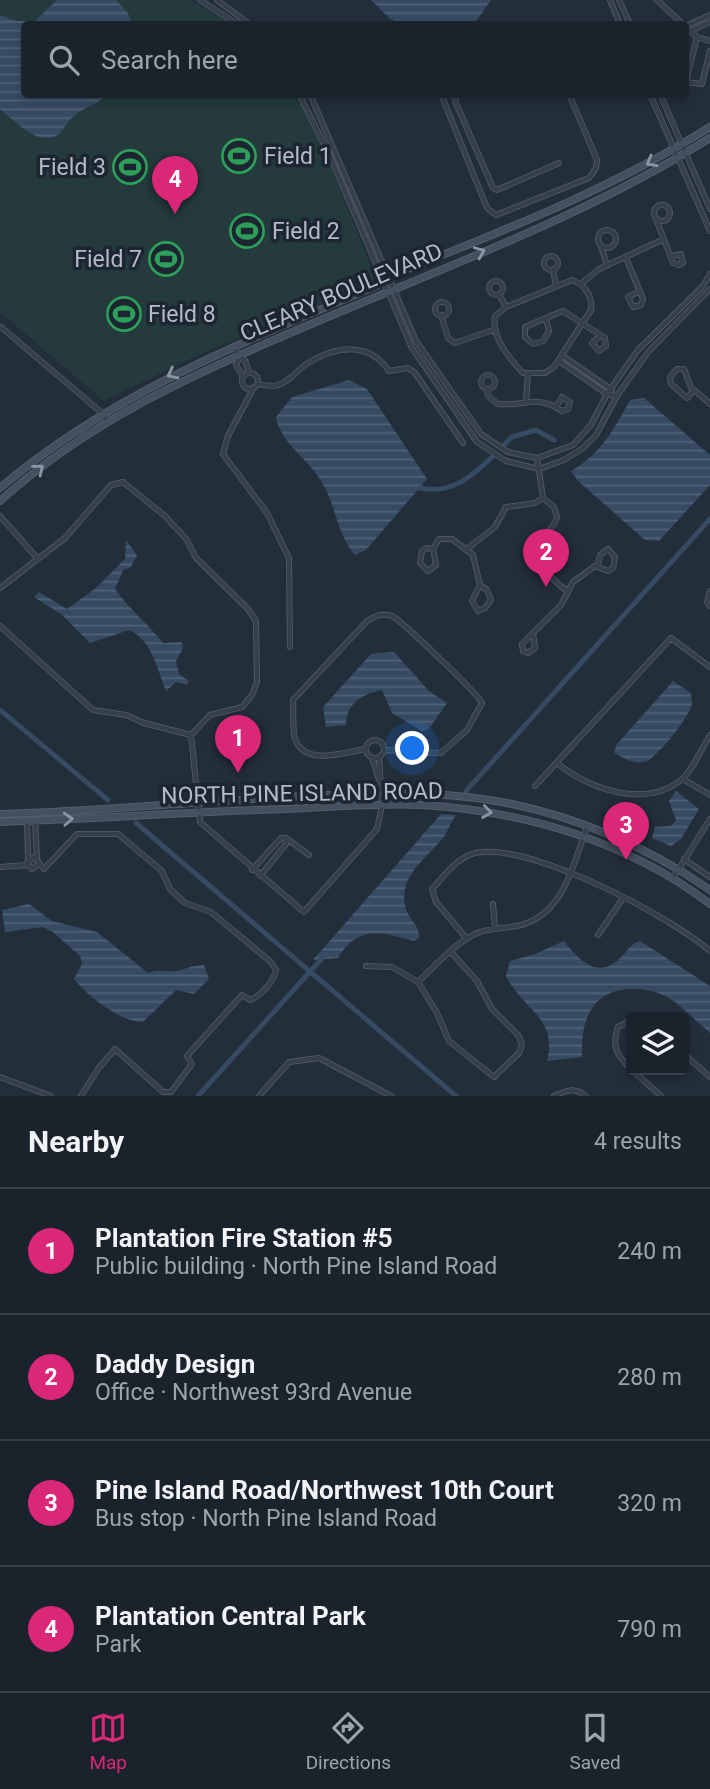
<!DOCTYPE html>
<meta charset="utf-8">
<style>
:root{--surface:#1a222c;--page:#232a34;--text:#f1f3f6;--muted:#9fa4a9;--line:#383f48;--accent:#db2777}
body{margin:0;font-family:Roboto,sans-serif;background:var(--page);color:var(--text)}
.controls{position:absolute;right:21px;bottom:21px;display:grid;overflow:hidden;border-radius:7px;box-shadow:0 4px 10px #0003}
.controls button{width:63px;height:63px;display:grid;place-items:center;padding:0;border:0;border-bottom:2px solid var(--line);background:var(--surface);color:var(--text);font:35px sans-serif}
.you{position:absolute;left:413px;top:749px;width:24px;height:24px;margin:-18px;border:5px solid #fff;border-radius:50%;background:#1a73e8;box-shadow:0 0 0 10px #1a73e833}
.badge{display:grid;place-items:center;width:46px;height:46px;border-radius:50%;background:var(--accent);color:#fff;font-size:23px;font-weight:700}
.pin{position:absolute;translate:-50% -58px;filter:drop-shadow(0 2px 4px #0008)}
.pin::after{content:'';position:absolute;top:37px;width:24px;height:21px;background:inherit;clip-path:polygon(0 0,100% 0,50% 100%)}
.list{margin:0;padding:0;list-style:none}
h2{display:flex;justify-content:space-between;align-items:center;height:91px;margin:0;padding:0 28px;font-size:30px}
h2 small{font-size:23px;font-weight:400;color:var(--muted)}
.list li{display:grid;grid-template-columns:46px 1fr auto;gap:21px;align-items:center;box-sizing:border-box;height:126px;padding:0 28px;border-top:2px solid var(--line)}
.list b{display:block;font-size:26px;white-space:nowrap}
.list p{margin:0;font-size:23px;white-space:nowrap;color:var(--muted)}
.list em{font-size:23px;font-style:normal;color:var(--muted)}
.icon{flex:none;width:38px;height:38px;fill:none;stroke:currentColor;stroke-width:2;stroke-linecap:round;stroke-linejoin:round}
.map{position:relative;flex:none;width:710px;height:1096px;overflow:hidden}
.search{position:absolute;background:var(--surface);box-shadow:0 4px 10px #0003;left:21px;right:21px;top:21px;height:77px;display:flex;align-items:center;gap:18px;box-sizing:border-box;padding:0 24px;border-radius:7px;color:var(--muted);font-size:26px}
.sheet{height:595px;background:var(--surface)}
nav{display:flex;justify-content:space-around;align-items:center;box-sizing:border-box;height:98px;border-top:2px solid var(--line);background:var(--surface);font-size:19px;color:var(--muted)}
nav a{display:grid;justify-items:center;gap:4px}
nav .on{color:var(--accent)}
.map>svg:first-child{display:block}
.green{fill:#243a3c}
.water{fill:url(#water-rules)}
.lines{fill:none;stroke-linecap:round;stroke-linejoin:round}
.canal{stroke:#364a62;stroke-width:5}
.street-casing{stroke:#545e69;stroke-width:6}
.secondary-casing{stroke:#545e69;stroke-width:8}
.street{stroke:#36404c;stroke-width:4.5}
.secondary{stroke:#444f5f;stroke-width:6}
.oneway{stroke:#8c95a3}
.labels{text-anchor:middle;stroke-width:7;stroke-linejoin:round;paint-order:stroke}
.poi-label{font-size:23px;fill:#b2bbc7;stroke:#1c2530;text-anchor:start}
.street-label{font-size:23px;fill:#b2bbc7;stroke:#1c2530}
</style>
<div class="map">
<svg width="710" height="1096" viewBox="0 0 710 1096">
<defs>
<pattern id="water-rules" width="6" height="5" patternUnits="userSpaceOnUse" patternTransform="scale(1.75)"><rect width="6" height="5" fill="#364a62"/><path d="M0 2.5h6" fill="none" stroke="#516277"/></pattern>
</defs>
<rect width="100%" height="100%" fill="#232e3b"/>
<path class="green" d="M0,0h190l39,22 3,2h-208v70l272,1 27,53 54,133 -177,73 -96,47 -104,-89z"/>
<path class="water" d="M57,0h59l12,13 4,11h-108v70l81,1c-8,11 -22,12 -31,21 -6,4 -9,12 -14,17 -19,17 -45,-12 -60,-24v-94l16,6h19z
M371,0h120l-17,24h-71l-13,-5z
M349,380l18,9 60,90 -61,71 -11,5c-18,-21 -19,-48 -32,-71 -13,-24 -43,-41 -47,-67l16,-20z
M644,398l66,57v30l-51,56 -14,-1 -67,-59 -7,-10c28,-15 44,-43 59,-71z
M126,540l11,15 -6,12 -8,3 -8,19c15,21 33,35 48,54l19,-1 1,6 -7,13 3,13 10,7 -2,4 -11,-3 -10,9c-9,-22 -14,-51 -37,-61l-39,13 -28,-28 -28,-18 5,-5 28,17 29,-21 29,-29z
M394,652l35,39 18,12 -18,26 -7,2 -30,-18 -10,-23c-21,5 -35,12 -36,35l-20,2 -3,-20 48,-53z
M673,681l18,12c0,1 1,9 1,11 -3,13 -35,55 -48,58 -10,2 -23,-4 -30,-10l3,-8z
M676,791l23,18 -18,30 -10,7 -19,-8 3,-11 16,-1 5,-6 -7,-19z
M441,814l15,1c-6,8 -8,17 -14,24 -17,21 -45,38 -36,70 3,11 14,16 13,29l-5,3c-33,-9 -56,-16 -76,17l-25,2z
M29,904l23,17 45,11 51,41c10,-4 17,-1 28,-2 10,-2 17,-6 28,-6l5,14 -15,15 -18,-4 -33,32c-23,0 -55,-26 -69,-43l8,-15 -2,-8 -27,-24 -10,-5 -38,5 -3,-22z
M564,941c14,18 33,39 55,18 8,-7 11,-15 21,-18l70,45v47c-13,-11 -27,-26 -41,-35 -23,-14 -64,-14 -78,12 -9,15 -9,31 -9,47l-35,4c11,-43 -23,-50 -41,-85l4,-15 25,-7z"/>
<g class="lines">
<path class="canal" d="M503,446l9,-9 24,-7 18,10
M420,488c32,6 50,-10 72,-31
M0,710l108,90
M466,791l244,-272
M136,823l320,273
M198,1096l128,-142"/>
<g class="street-casing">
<path id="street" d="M200,0l37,24
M217,0l32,24
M610,0l10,24
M619,0l11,24
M657,0l40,37 13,4
M686,26l24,-11
M686,33l24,-11
M686,81l11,-44
M686,82l16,2 8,-33
M299,94l30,60 83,194 65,94 29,19 33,8 25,-9 19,-12 13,-13 21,-39 31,-44 62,-63
M310,94l106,247 65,93 27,18 29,6 36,-13 18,-20 16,-31 31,-44 65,-64 7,-12
M441,94l46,114 9,7 93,-37 7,-10 1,-8 -28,-66
M458,94l-3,7 38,87 4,2 62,-27
M650,94l60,137
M660,94l50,115
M654 213a8 8 0 1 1 16 0a8 8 0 1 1-16 0Z
M656,219l17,44 6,2 4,-2 -2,-9 -9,2
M598 239a9 9 0 1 1 18 0a9 9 0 1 1-18 0Z
M601,246l6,19
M544 263a7 7 0 1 1 14 0a7 7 0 1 1-14 0Z
M626,258l17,41 -2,6 -8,2 -5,-10 10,-5
M553,269l3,17
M572,280c12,4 21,16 19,30l-37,57 -9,6h-22c-14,-15 -32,-36 -28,-57l11,-9z
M489 288a7 7 0 1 1 14 0a7 7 0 1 1-14 0Z
M582,283l17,-14 63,-29
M499,294l7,13
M435 309a7 7 0 1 1 14 0a7 7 0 1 1-14 0Z
M441,315l7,23 7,5 38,-13
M546,318l3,13 -6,10 -10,3 -8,-7v-10l35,-15 3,-1 42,27 1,8 -7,5 -7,-8 8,-7
M1,327l101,86 5,8
M234,347l5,11 6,2 4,13
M563,356l49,34
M239,358l-3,7 7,12
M559,361l48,33 10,2
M242 381a8 8 0 1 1 16 0a8 8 0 1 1-16 0Z
M481 382a7 7 0 1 1 14 0a7 7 0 1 1-14 0Z
M257,384c6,1 15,3 21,1 14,-4 18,-15 30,-22 27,-16 60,-23 81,8l19,-3 7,5 48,70
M254,387l-26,49 -5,18 44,59 22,45 1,89
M486,389l3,8 9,7c26,3 37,-11 64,7l6,-2 2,-7 -8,-5 -5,8
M694,390l-7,8 -16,-14 -1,-7 7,-8h7l7,19c7,5 13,10 19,16
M526,400l2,-26
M537,458l6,40
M543,498l11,9 3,10c-2,11 -12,14 -14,24 -6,21 7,38 23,49
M0,516l38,43
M468,548l27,-21 11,-20 29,-4 8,-5
M433,549l3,16 -8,6 -8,-8 2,-12 5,-3 6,1 6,-10h13l21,16 7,30 -8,16 6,10 7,-3 6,-8 -4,-10 -7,-5
M0,588l65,-50 46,-53 12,-3 42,34 22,24 9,18 52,51 8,12 1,61 -5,13 -10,12 -32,8 -19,20
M710,591l-3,11 3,4
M0,626l93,84 33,5 18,8 47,12 9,87 104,90 73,-83 5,-24 -3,-48
M533,633l2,15 -7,5 -5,-2 -1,-7 39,-39 12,-23 22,-16 13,5 5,-3 2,-11 -7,-8 -8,6 -2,11
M366 749a9 9 0 1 1 18 0a9 9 0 1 1-18 0Z
M366,749c-21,3 -61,18 -71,-10 -3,-11 -1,-27 -2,-39l74,-79c8,-5 15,-9 25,-5 10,5 87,79 90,87l-15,27 -26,23 -56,-3
M372,758l7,21
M557,763c32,26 88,46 124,17 12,-10 21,-32 29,-45
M683,779l27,16
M535,786l136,-148 39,29
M27,820l1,39
M35,820l2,39
M286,838l23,17
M684,859l26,18
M39,864l-7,5 -5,-6 7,-6 10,12 33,-35h41l44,37 8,18 15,14 26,9 60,50 5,8c-2,11 -15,26 -26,30l-8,-5 -55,61 5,8 -21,28h-8l-48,-43 -17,20 -17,27
M0,867l27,-2
M252,870l29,-32h5
M260,876l26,-32v-6
M673,878l37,-59
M493,904l2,24
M598,935l25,-37
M467,939l-31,-37 -4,-13c14,-15 28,-36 50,-37 56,-5 186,63 228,99
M366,966l26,1 26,15 19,31 12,28 45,36 25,-24 3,-8 -3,-9 -27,-27 -15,-28 -26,-29
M418,982c17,-16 36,-38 57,-48 17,-8 35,-4 52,-11 38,-14 48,-63 60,-97
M631,1020l-13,7c-7,19 -1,29 13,42
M684,1054l26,23
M632,1070l29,26
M0,1077l51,19
M259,1096l30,-34 30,-4 72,38
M554,1096c12,-6 21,-9 32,0"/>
</g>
<g class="secondary-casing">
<path id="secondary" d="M0,488c113,-96 243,-145 378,-203l12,-9c110,-44 220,-86 320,-149
M0,501c89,-80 193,-127 302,-173 137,-59 281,-110 408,-190
M0,814c109,-3 218,-15 328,-19 60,-2 120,-4 179,8 73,15 142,45 203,87
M0,822c95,-3 190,-10 286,-13 46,-2 92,-6 137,-4 101,6 206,37 287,99"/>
</g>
<use href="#street" class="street"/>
<use href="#secondary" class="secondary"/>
</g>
<defs><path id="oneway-chevron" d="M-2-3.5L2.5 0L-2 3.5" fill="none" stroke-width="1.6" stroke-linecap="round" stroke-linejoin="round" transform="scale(1.75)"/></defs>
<g class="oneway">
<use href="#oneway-chevron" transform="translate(651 162) rotate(151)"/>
<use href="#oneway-chevron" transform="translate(480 252) rotate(-23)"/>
<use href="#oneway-chevron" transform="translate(172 374) rotate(154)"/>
<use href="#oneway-chevron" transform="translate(39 469) rotate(-39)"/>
<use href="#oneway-chevron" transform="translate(487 812) rotate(8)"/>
<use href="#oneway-chevron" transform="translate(68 819) rotate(-3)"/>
</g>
<defs>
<g id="stadium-ring" transform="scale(1.75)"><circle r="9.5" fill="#1c2530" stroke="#2e9e5b" stroke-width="1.5"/><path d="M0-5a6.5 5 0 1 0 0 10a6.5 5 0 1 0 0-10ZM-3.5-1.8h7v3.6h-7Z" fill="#2e9e5b"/></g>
</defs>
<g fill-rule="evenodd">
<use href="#stadium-ring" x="239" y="156"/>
<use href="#stadium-ring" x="130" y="167"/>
<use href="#stadium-ring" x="247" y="231"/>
<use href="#stadium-ring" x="166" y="259"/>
<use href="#stadium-ring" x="124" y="314"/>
</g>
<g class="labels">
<g class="poi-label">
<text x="264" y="164">Field 1</text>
<text x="106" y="175" text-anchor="end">Field 3</text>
<text x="272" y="239">Field 2</text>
<text x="142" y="267" text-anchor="end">Field 7</text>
<text x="148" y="322">Field 8</text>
</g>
<g class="street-label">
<text transform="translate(341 292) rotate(-23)" y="8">CLEARY BOULEVARD</text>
<text transform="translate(302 793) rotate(-1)" y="8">NORTH PINE ISLAND ROAD</text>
</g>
</g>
</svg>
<div class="controls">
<button><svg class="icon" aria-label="layers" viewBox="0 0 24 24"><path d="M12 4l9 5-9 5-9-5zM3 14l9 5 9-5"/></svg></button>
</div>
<div class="you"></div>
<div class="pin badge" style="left:238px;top:773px">1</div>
<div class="pin badge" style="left:546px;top:587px">2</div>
<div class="pin badge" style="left:626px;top:860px">3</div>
<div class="pin badge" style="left:175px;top:214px">4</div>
<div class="search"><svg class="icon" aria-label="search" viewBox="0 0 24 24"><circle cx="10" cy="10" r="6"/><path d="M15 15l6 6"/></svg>Search here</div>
</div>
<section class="sheet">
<h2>Nearby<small>4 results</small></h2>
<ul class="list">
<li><span class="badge">1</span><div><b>Plantation Fire Station #5</b><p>Public building · North Pine Island Road</p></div><em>240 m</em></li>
<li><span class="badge">2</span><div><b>Daddy Design</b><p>Office · Northwest 93rd Avenue</p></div><em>280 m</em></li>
<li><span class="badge">3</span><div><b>Pine Island Road/Northwest 10th Court</b><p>Bus stop · North Pine Island Road</p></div><em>320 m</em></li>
<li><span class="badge">4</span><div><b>Plantation Central Park</b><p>Park</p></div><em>790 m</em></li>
</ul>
</section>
<nav>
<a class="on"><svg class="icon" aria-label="map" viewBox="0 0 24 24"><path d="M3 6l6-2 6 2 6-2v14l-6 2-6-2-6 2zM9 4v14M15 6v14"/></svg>Map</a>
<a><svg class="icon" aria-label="directions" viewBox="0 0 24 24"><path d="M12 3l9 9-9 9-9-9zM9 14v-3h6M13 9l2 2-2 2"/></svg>Directions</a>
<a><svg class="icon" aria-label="saved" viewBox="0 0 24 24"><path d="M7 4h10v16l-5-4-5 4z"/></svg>Saved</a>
</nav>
